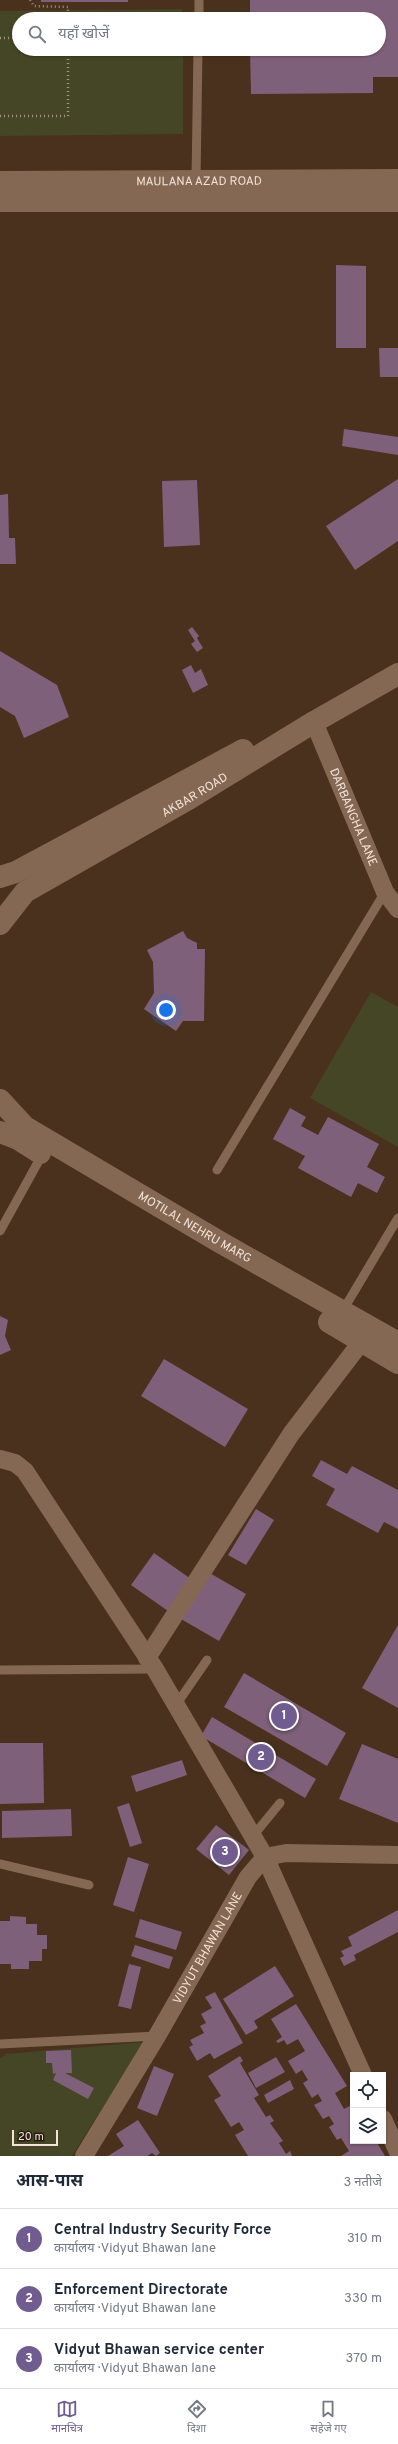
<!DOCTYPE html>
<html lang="hi">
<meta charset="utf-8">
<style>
:root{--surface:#fff;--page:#f2f2f3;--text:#1f2937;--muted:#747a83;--line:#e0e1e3;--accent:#715c8f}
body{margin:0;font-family:Overpass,"Noto Sans Devanagari",sans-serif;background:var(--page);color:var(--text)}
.controls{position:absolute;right:12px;bottom:12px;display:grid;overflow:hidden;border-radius:0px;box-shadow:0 1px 3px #0004}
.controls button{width:36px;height:36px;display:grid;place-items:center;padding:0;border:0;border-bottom:1px solid var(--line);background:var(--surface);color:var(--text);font:20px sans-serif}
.scale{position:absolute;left:12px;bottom:10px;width:46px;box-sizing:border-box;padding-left:4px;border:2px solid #f3e2d6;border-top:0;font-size:11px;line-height:14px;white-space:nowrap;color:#f3e2d6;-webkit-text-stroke:3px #281c13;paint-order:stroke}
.you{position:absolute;left:166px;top:1010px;width:14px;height:14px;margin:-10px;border:3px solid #fff;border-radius:50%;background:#1a73e8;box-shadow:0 0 0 6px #1a73e833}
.badge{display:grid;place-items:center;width:26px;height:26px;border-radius:50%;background:var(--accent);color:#fff;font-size:13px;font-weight:700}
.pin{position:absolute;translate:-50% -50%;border:2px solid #fff;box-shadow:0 1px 4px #0006}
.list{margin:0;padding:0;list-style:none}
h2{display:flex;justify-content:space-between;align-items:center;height:52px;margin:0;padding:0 16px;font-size:17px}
h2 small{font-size:13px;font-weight:400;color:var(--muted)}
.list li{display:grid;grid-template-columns:26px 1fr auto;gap:12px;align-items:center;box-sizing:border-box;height:60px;padding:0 16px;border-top:1px solid var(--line)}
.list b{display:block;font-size:15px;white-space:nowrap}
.list p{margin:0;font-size:13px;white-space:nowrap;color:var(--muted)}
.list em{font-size:13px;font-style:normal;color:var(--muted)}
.icon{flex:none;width:22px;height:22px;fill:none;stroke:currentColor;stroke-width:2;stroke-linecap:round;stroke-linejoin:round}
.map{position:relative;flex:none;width:398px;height:2156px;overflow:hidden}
.search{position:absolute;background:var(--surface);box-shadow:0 1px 3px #0004;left:12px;right:12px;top:12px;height:44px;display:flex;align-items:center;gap:10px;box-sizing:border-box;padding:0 14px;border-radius:22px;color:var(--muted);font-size:15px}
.sheet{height:232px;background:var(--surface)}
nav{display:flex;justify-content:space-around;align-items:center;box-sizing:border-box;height:56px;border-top:1px solid var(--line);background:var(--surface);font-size:11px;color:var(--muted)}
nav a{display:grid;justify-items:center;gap:2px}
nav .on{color:var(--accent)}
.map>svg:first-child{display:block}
.green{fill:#444625}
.building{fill:#7f607a}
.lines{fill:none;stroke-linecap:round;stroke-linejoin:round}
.path{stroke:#a59181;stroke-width:2.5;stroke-dasharray:1 3;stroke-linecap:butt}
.lane{stroke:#856853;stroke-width:9}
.street{stroke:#856853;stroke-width:18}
.secondary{stroke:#856853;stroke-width:22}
.labels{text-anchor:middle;stroke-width:3;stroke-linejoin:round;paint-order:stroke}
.street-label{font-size:12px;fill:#f3e2d6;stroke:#281c13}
</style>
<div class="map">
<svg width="398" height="2156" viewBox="0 0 398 2156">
<rect width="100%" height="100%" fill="#4a311e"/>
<path class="green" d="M182,9v10h-163v30h164v85l-183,2v-125z
M371,992l27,15v140l-88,-49z
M144,2042l-72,114h-72v-98l6,-4z"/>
<path class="building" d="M41,0h87v2h-87z
M250,0h148v77h-25v16l-122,1 -1,-45h129v-30h-129z
M336,265l30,1v82h-30z
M379,348h19v29h-18z
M344,429l54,8v18l-56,-9z
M398,479v62l-43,29 -29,-44z
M197,480l3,65 -36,2 -2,-66z
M8,494l1,44h6l1,26h-16v-69z
M192,627l7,9 -2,2 6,10 -6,4 -6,-8 4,-3 -7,-11z
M0,651l57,34 12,32 -45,21 -9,-22 -15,-9z
M191,665l4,8 6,-4 7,16 -15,8 -11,-23z
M183,931l4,7 10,5v6h8l-1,72h-21l-7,10 -32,-22 10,-16 -1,-31 -6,-12z
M290,1108l16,9 -5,9 17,9 10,-18 51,27 -12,23 18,10 -8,16 -19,-10 -7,14 -53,-29 7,-12 -32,-17z
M0,1316l8,4 -3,16 6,14 -11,5z
M164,1359l84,50 -23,38 -84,-51z
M321,1460l26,14 5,-8 46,24v39l-14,-7 -6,11 -52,-28 9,-16 -23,-13z
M256,1509l18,11 -28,45 -18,-10z
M154,1553l37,26 -23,32 -37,-26z
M208,1572l38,22 -27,47 -38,-22z
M398,1625v83l-36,-20z
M244,1673l102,60 -19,33 -103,-59z
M212,1717l104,62 -11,19 -104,-62z
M0,1743h43l1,60 -44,1z
M362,1744l36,15v64l-59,-24z
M182,1760l5,15 -51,17 -5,-16z
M129,1803l13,40 -12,4 -13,-40z
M71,1809l1,27 -70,2v-27z
M216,1825l33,25 -20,25 -33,-26z
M128,1857l21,7 -15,48 -21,-7z
M398,1910v22l-44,23 2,5 -12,6 -4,-8 4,-2 -3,-5 11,-5 -4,-9z
M10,1916l16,1v7h11v11h10v14h-5v12h-13v8h-18v-5h-11v-43h10z
M140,1919l42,13 -6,18 -41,-13z
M135,1945l38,12 -4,12 -38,-13z
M129,1964l12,3 -10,42 -13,-3z
M275,1966l19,30 -40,25 4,7 -12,7 -23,-36z
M215,1992l28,51 -29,16 -4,-6 -13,8 -8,-14 4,-2 -3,-5 14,-7 -4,-7 6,-3 -5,-9 11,-6 -7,-11z
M296,2004l51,82 -12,7 9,16 9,-5v37h23l9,15h-44l8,-5 -8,-13 -4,2 -8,-13 5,-3 -5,-8 -6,3 -9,-14 8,-4 -4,-7 -6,4 -9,-15 5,-3 -6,-10 -6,4 -8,-13 17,-10 -7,-12 -11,6 -3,-5 -6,3 -2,-2 6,-4 -11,-18z
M71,2050l1,23h-7l29,15 -6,11 -35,-19 3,-7 -3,1 -1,-11h-6v-12z
M240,2056l3,5 -3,2 19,32 -5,3 12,19 4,-2 4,6 -4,2 13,18 -4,2 7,11 4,-3 2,5h-44l-13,-21 9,-5 -5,-8 -8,5 -17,-27 7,-4 -13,-20z
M276,2057l9,15 -29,16 -8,-15z
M154,2066l20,8 -17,42 -20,-8z
M290,2080l4,9 -26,14 -4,-8z
M138,2120l22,33 -4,3 -4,-3 -5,3h-39l16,-10 -8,-12z"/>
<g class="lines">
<path class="path" d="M30,0l4,6 34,1v12
M0,38h19
M0,116h68v-67"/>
<path class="lane" d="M199,19v-19
M196,180l2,-131
M217,1170l168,-278
M0,1231l42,-76
M342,1312l56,-94
M0,1670l155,-1
M176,1705l31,-45
M253,1836l27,-33
M0,1864l89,21
M0,2044l157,-8"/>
<g class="street">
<path id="s1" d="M314,722l71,170 13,17"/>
<path d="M0,1459l15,4 10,8 130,198 110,188 98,218"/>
<path d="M147,1658l144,-224 71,-93"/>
<path d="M383,2119l15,33"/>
<path id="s2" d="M84,2156l73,-120 91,-159 17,-20 21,-4 112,2"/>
</g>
<g class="secondary">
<path id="s3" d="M0,182l398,-2"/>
<path d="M0,201h398"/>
<path d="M0,877l16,-5 28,-15 199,-107"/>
<path id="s4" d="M0,924l25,-32 160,-91 129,-79 84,-48"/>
<path id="s5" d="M0,1100l25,27 193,114 180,102"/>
<path d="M0,1132l18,7 22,14"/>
<path d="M329,1322l69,41"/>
</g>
</g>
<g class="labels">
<g class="street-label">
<text dy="4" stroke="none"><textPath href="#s3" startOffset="199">MAULANA AZAD ROAD</textPath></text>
<text dy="4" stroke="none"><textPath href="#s4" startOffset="236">AKBAR ROAD</textPath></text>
<text dy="4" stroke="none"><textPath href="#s1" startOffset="103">DARBANGHA LANE</textPath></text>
<text dy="4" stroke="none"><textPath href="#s5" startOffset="234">MOTILAL NEHRU MARG</textPath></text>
<text dy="4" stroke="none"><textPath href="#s2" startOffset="242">VIDYUT BHAWAN LANE</textPath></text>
</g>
</g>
</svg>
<div class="controls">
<button><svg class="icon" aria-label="locate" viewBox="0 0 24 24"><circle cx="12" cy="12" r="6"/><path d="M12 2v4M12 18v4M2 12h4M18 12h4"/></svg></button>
<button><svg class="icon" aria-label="layers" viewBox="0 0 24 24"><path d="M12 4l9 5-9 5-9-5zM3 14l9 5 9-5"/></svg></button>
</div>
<div class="scale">20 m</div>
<div class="you"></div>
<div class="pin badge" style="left:284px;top:1716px">1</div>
<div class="pin badge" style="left:261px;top:1757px">2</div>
<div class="pin badge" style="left:225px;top:1852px">3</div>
<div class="search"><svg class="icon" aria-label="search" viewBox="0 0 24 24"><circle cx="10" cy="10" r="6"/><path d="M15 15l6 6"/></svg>यहाँ खोजें</div>
</div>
<section class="sheet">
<h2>आस-पास<small>3 नतीजे</small></h2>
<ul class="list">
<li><span class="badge">1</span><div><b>Central Industry Security Force</b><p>कार्यालय · Vidyut Bhawan lane</p></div><em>310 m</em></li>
<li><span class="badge">2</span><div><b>Enforcement Directorate</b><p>कार्यालय · Vidyut Bhawan lane</p></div><em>330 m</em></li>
<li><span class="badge">3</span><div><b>Vidyut Bhawan service center</b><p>कार्यालय · Vidyut Bhawan lane</p></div><em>370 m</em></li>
</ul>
</section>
<nav>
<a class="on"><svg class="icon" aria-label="map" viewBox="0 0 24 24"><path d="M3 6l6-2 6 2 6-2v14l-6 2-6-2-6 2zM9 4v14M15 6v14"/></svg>मानचित्र</a>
<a><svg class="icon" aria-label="directions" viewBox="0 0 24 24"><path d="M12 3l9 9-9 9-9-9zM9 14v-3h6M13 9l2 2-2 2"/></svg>दिशा</a>
<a><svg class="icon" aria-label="saved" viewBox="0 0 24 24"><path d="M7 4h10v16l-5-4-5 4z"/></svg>सहेजे गए</a>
</nav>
